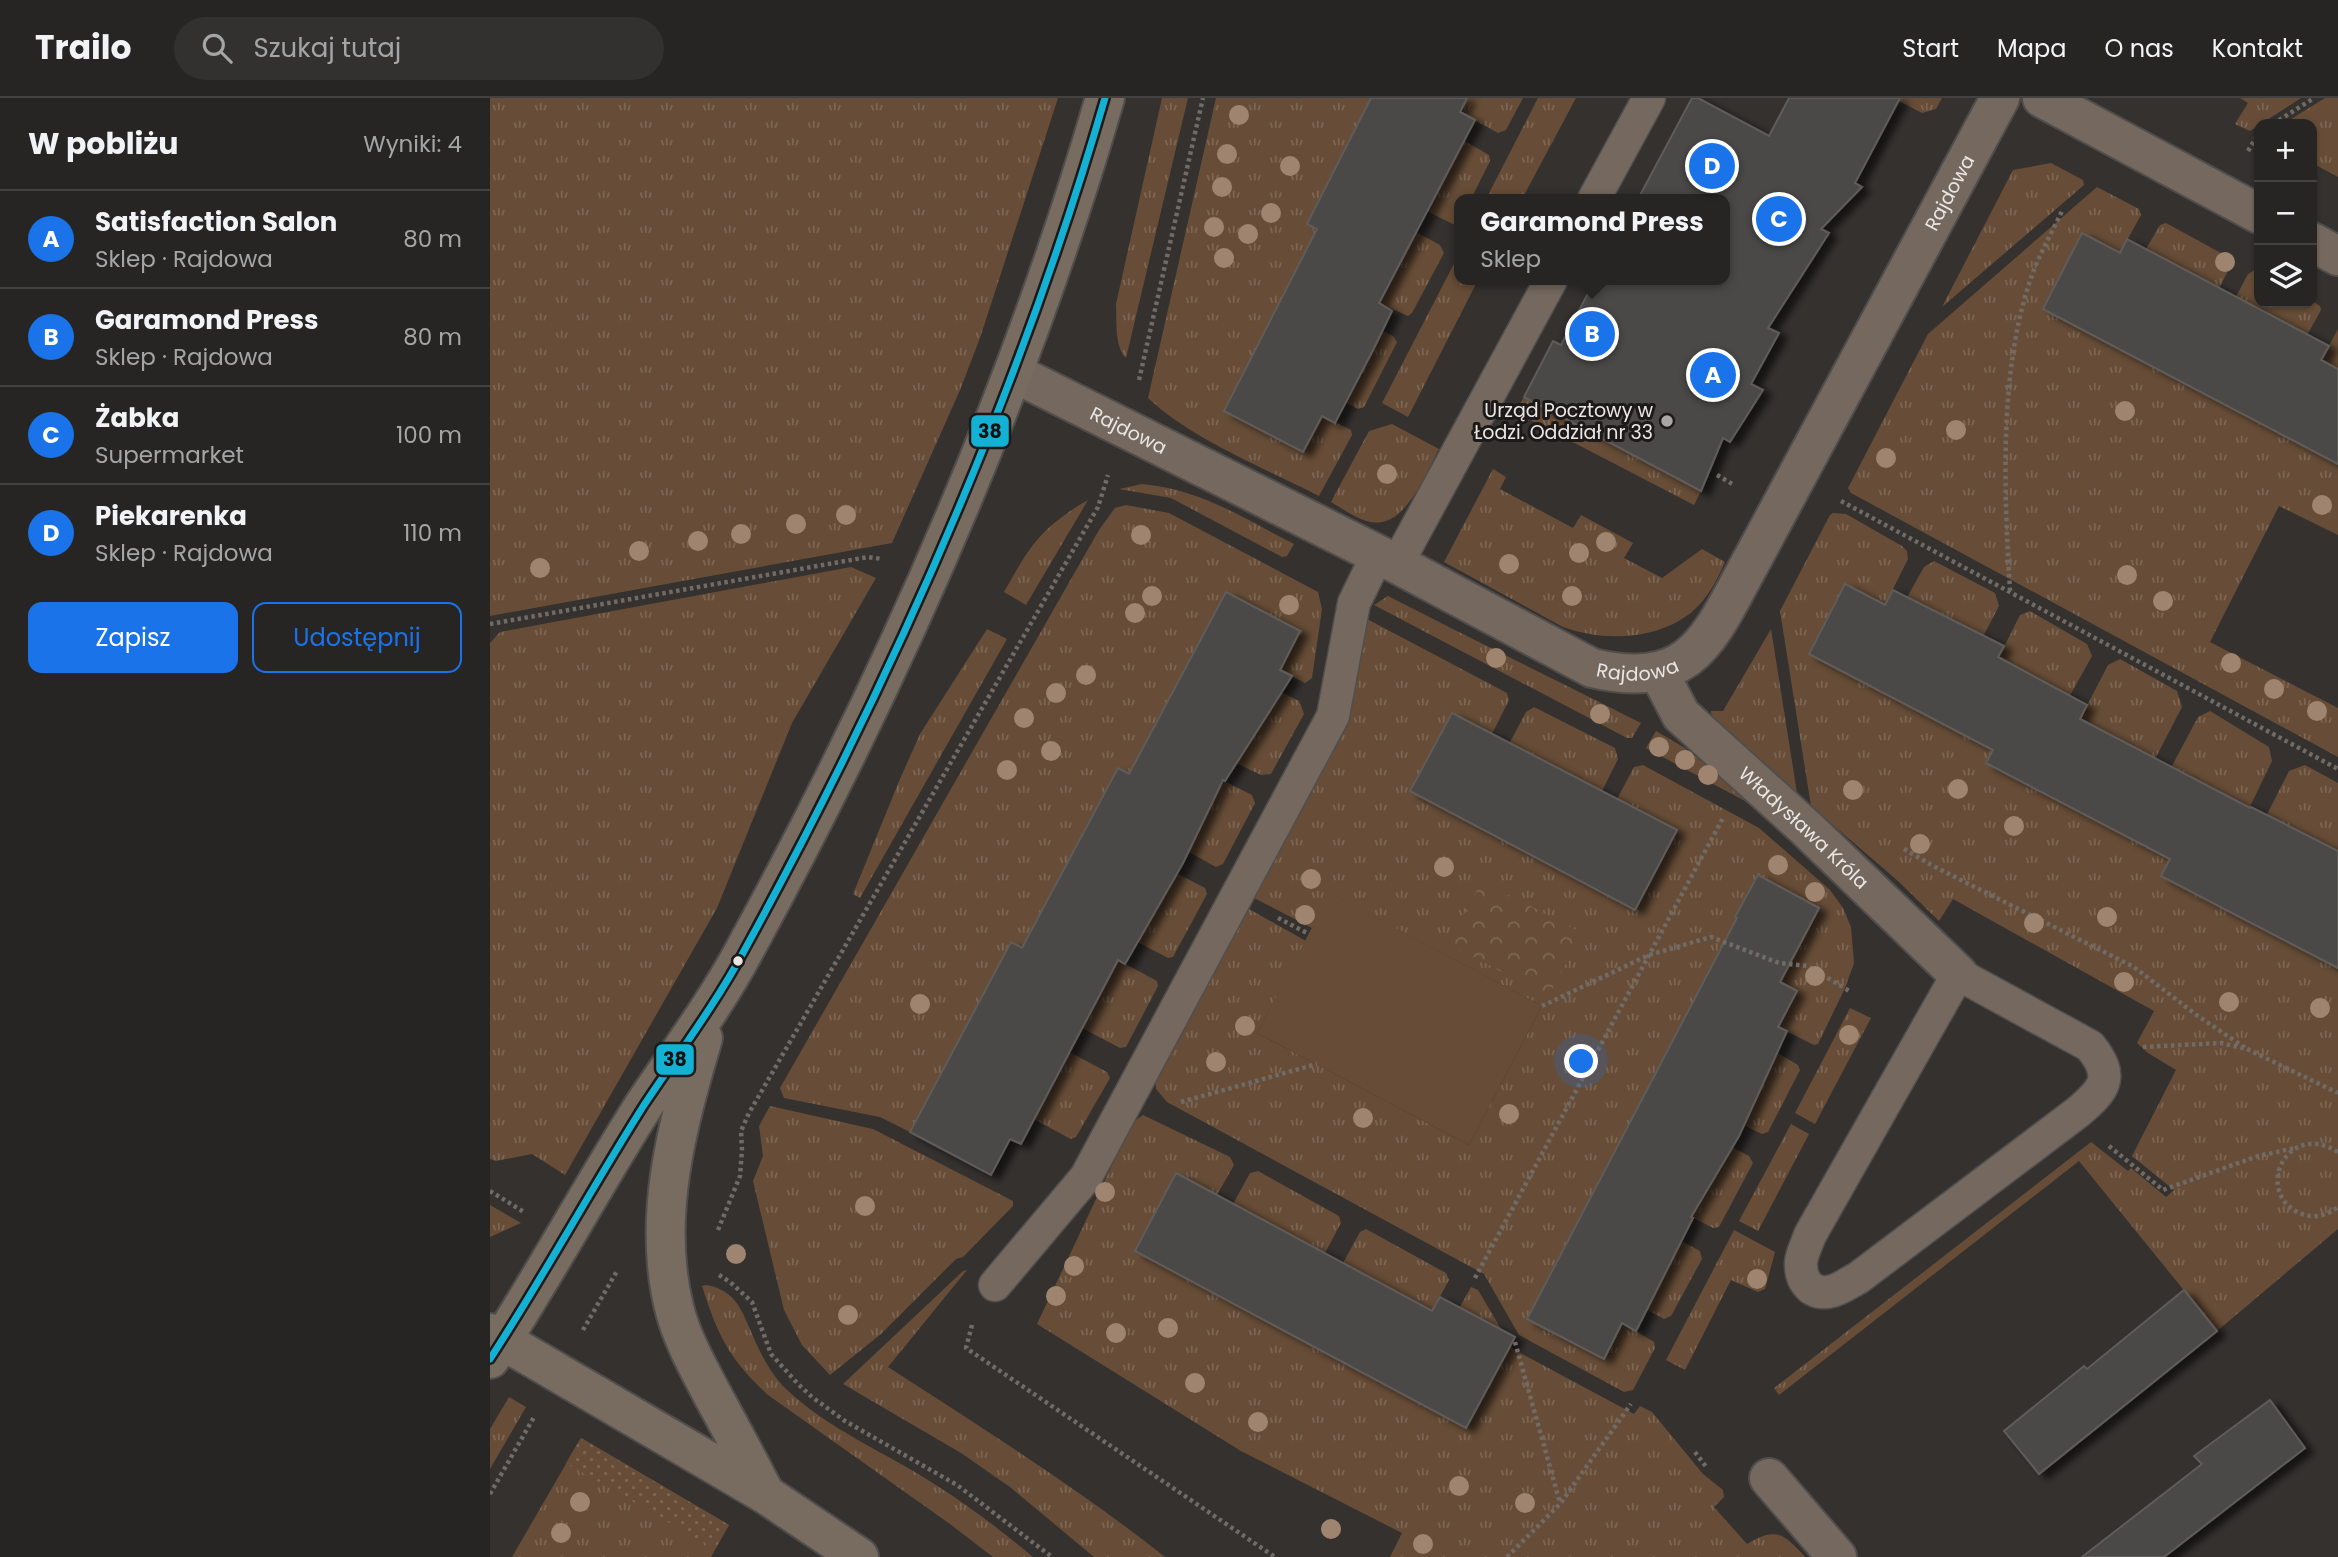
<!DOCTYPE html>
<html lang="pl">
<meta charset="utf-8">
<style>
:root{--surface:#272523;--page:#333130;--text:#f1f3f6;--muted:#a4a5a6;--line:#434241;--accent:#1a73e8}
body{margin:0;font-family:Poppins,sans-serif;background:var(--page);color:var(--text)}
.controls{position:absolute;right:21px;top:21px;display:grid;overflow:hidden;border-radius:14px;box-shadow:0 2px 5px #0004}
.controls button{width:63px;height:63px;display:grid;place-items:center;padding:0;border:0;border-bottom:2px solid var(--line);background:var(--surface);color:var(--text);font:35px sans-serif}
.you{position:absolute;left:1092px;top:964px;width:24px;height:24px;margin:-18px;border:5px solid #fff;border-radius:50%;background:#1a73e8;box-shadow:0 0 0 10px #1a73e833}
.badge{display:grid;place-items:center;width:46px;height:46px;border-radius:50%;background:var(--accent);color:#fff;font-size:23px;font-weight:700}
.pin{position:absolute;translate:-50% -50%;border:4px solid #fff;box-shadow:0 2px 7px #0006}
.popup{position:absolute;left:964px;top:96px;width:276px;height:91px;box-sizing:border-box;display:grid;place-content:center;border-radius:14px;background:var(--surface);filter:drop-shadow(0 2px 5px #0005);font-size:23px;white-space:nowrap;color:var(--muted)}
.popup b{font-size:26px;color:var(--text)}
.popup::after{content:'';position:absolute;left:50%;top:100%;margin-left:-14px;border:14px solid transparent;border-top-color:var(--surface)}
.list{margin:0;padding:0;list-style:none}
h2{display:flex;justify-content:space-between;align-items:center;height:91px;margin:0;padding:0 28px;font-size:30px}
h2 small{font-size:23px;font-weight:400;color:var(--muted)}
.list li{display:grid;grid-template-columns:46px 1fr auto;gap:21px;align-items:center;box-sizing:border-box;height:98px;padding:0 28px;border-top:2px solid var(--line)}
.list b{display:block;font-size:26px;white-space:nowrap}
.list p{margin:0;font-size:23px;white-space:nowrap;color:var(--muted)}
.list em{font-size:23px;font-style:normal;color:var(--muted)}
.actions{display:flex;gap:14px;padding:21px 28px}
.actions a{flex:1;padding:16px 0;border:2px solid var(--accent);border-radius:14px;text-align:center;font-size:24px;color:var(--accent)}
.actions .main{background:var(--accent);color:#fff}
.icon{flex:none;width:38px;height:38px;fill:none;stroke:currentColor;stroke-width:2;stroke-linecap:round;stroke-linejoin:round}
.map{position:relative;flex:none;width:1848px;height:1459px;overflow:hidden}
header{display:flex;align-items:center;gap:42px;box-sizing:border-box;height:98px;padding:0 35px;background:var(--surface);border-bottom:2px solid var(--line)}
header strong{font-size:33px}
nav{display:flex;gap:38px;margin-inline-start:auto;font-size:24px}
.search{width:490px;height:63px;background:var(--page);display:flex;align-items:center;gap:18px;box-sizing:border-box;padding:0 24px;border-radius:38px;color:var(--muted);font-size:26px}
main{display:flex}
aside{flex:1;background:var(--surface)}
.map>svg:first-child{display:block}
.grass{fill:url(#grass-tufts)}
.park{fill:url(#park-crowns)}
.garden{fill:url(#garden-dots)}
.pitch{fill:#674d37}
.building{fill:#4b4846;stroke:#5e5c5a;stroke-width:2;filter:url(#shadow)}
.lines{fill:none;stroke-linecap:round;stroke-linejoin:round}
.lane-casing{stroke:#504e4d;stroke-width:35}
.street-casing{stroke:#504e4d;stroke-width:42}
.secondary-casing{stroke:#504e4d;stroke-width:42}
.path{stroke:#716a65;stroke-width:4.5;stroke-dasharray:3.5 3.5;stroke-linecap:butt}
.lane{stroke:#75695f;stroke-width:32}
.street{stroke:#75695f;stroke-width:38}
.secondary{stroke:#786b60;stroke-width:38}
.bus-1-casing{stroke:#1c1918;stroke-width:12}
.bus-1{stroke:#13b2d5;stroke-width:7}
.tree{fill:#9f8570}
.poi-dot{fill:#aaa7a5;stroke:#1c1918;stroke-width:2.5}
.bus-dot{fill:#eae6e4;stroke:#1c1918;stroke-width:2.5}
.labels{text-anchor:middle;stroke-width:6;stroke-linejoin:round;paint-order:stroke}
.street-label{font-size:19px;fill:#eae6e4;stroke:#1c1918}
.poi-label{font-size:19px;fill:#eae6e4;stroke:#1c1918;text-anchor:end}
.line-badge{stroke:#1c1918;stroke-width:2.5}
.pale-badge-label{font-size:19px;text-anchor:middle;font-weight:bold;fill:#111}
</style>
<header>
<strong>Trailo</strong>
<div class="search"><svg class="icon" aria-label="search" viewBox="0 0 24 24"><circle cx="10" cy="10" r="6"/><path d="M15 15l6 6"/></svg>Szukaj tutaj</div>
<nav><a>Start</a><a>Mapa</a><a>O nas</a><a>Kontakt</a></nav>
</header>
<main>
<aside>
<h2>W pobliżu<small>Wyniki: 4</small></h2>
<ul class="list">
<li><span class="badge">A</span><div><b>Satisfaction Salon</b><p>Sklep · Rajdowa</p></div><em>80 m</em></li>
<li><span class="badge">B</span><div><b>Garamond Press</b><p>Sklep · Rajdowa</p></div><em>80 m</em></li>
<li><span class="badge">C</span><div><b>Żabka</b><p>Supermarket</p></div><em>100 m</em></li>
<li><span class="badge">D</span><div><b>Piekarenka</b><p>Sklep · Rajdowa</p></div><em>110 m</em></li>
</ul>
<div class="actions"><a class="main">Zapisz</a><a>Udostępnij</a></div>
</aside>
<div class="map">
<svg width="1848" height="1459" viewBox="0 0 1848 1459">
<defs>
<pattern id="grass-tufts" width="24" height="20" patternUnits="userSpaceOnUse" patternTransform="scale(1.75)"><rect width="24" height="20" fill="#674d37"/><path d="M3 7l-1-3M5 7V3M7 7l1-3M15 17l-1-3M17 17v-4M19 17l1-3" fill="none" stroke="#7d6754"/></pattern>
<pattern id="park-crowns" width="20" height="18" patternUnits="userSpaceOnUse" patternTransform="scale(1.75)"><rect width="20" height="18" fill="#674d37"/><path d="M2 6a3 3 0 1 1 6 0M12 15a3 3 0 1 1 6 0" fill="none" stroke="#7d6754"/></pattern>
<pattern id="garden-dots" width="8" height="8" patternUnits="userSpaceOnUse" patternTransform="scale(1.75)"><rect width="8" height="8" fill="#674d37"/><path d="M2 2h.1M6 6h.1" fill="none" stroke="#7d6754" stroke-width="1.8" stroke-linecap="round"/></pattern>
<filter id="shadow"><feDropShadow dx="8" dy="4.5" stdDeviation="3.5" flood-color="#0009"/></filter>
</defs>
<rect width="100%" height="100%" fill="#34312f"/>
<path class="grass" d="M0,0h568l-78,240 -20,52 -68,153 -402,73z
M672,0h26l-62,260c-12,-12 -9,-38 -10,-54z
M726,0h155l-64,125 10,6 -14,222 19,-35 29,14 1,5 -33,61c-54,-28 -128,-57 -171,-98z
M977,0h56l-17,32 -8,3 -38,-21z
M1048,0h38l-54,101h-36z
M1403,0h49l-6,11 -14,4z
M1750,0h61l-51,33 -15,-7 13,-21z
M1835,0h13v79l-26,-14v-39h-29z
M973,42l26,15 1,6 -19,38h-12v24l-4,2 -41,-20z
M1561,65l32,17 1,5 -142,122 71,-137z
M1607,89l42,22 2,6 -21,38 -38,-19 -39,74 295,156v71l-59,-29 -69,136 128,66v49l-487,-264 -3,-5 80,-154z
M1676,125l64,35v9l-18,35 -66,-53 14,-24z
M913,127l37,20 4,8 -32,60 -4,3 -29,-13z
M969,156v26h19l-70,137 -26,-14z
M1765,172l4,3v30l53,-2 8,5 1,4 -22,40 -71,-38 20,-38z
M879,226l24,12 4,6 -33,65 -6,2 -26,-14z
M1848,231v40l-17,-9z
M1034,299l177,94 -7,14 -179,-93z
M902,326l47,25c-13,24 -34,80 -68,73 -13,-2 -28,-13 -40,-20l38,-71z
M1003,371l13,8 -6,12 73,39 8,-13 52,28 -9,15 38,20 40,-29 23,13c-6,14 -14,30 -25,42 -33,36 -93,39 -137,23l-119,-65z
M652,386c58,5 101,34 152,60l-7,12 -5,1 -111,-59 -52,-9z
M598,402l-62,105 -22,-13c26,-46 36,-64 84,-92z
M636,407l43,8 149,79 4,17 -10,69 -7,5 -25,-13 20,-39 -74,-39 -97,182 -11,-6 -96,180 -12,-5 -100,189 -30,-15 -96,-19 -4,-10 319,-558 16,-22z
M1343,415l13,1 56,32 5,5 1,8 -23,46 -40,-20 -35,69 183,96 -7,13 184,96 -9,17 177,92v261l-121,102 -138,-170 -300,234 -5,-7 317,-246 37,29 3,-3 35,29 8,-7 -42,-34 44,-86 -28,-17 -11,-10 17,-32 -201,-112 -14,22 -41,-40 -87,-75 -31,-195 50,-96z
M1444,463l61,32 4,13 -23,44 -76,-40 24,-43z
M361,469l25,11 -84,145 -75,185 -152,267 -33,-21 -36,7 -6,-2v-516l10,-11z
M898,498c84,43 169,85 253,127l-9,15h-5l-253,-133z
M1540,513l57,33 5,12 -29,52 -36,-18 7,-14 -35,-19 21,-42z
M877,521l140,74 2,7 -17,34 -41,-21 -40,78 224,118 42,-78 -60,-32 17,-32 9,-2 116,63 71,62 13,18 8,19 3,36 -9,25 -27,56 -4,1 -36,-18 19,-36 -76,-40 -117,408 18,-36 32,19 1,6 -22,42 -9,2 -105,-57 -35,-61 -317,-172 -11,-13 -1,-14 94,-166 57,32 -49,92 212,112 73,-139 -211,-112 -19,34 -58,-30 95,-181z
M497,531l20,10 -147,259 -7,-4 47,-115 20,-45z
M1281,531l26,164 -85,-70 -1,-12h12z
M1630,561l57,32 5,16 -27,52 -75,-40 28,-54z
M781,589l28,14 5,13 -33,60 -10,1 -29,-14z
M1044,609l81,41 3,11 -16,32 -93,-47 17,-32z
M1720,613l59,36 3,14 -29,60 -43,-23 7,-13 -35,-19 26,-49z
M1166,633l29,17 73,60 -112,-60z
M1815,667l33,18v79l-78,-34 29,-57z
M734,683l28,14 3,8 -32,61 -7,3 -40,-22 28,-26z
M677,770l38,20 2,6 -34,63 -5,1 -38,-20z
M628,862l39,21 1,5 -32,61 -6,1 -38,-20z
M1360,910l21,10 -56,106 -20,-11z
M568,948l49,26 3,6 -34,59 -5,2 -49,-26z
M1279,950l29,17 2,5 -32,62 -6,2 -31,-15z
M280,1008l103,23 140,72v5l-50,51 -7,2 -75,75 -51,41 -28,-30 -18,-35 -31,-129 10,-25 -4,-30z
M653,1017l87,42 4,8 -17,30 -41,-22 -41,79 331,175 -14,-106 19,-34 7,3 35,59 121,65 6,-8 12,6 51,62 20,16 1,7 -10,10 33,37c29,-18 37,-10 58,13h-415l12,-24 -161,-82 -204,-127 95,-201z
M1301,1026l18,10 -51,97 -19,-10z
M1229,1042l30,16 4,7 -34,64 -6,1 -31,-16z
M768,1073l81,45 2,7 -16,30 -92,-49 17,-31z
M0,1107l31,18 -31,14z
M876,1131l80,44 3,7 -17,31 -89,-48 17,-31z
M1244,1132l41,22 -10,37 -7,3 -27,-12 -46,90 -19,-10z
M1180,1137l30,16 2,8 -31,57 -7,3 -30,-16z
M477,1172l-79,97c94,61 189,120 277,190h-71l-84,-70 -49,-34 -118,-69 120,-113z
M216,1187c30,5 36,26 47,51 7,17 17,36 30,50 44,44 105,67 156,101 33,21 64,45 94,70h-40l-43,-33 -182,-129c-39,-36 -50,-59 -66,-109z
M19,1299l17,10 -36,62v-40z
M91,1340l148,87 -18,32h-199z"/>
<path class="park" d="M992,783l100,52 -34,64 -100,-54z"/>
<path class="garden" d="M91,1340l148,87 -14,24 -149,-86z"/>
<path class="pitch" d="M840,795l212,113 -73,139 -212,-112z"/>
<path class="building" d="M881,0h96l-7,14 15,8 -96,183 13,8 -18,37 -39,75 -13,-7 -19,36 -79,-41 93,-182 -10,-5z
M1202,0h6l71,38 20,-38h111l-45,85 7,4 -41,42 8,4 -61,95 11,5 -28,51 12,6 -33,52 -7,-4 -22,53 -177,-94 29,-56 8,4 34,-65h130v-81h-87z
M1592,135l38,20 7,-14 202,107 -8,14 17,9v95l-295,-155z
M1355,486l40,21 8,-15 111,56 -6,11 89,48 -7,14 170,89 1,-1 87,44v117l-177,-92 9,-17 -184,-96 7,-13 -184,-96z
M736,494l74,39 -20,39 12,6 -67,105 -2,-1 -40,83 -58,101 -7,-4 -97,184 -11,-5 -19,36 -81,-43 101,-190 11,6 96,-180 11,6z
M962,615l225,117 -42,80 -225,-119z
M1268,777l61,33 -39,74 17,9 -19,36 9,4 -48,105 -48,81 2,1 -57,113 -14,-8 -18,36 -77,-40 210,-401 -2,-1z
M686,1075l256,138 8,-14 75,40 -49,91 -331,-177z
M1694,1192l33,41 -178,143 -35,-43 80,-65 3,3z
M1780,1302l35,48 -141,109h-82l120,-93 -8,-8z"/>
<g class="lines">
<g class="lane-casing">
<path id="lane" d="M1104,101l55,-101
M907,466l154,-284
M1468,876l132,72c25,31 15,43 -12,66l-220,166c-8,4 -17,11 -26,13 -20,6 -32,-10 -31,-29 1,-9 6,-18 9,-27z
M505,1187l91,-108 247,-461 21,-113 24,-49"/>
</g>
<g class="street-casing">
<g id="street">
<path d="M1552,0l217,116"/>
<path d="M1822,144l26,14"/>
<path id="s1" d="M524,275l383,191 195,104c103,24 118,-33 161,-110l247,-460"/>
<path id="s2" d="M1169,575l22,42 125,113 152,146"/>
<path d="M1279,1380l68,79"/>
</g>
</g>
<g class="secondary-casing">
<path id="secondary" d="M213,940c-26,88 -52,182 -28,273 8,30 23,56 37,83 18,33 36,66 53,100
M0,1235l275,161 94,63
M0,1261c54,-83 101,-170 154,-254 34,-51 71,-100 100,-154 148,-271 275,-557 361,-853"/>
</g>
<path class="path" d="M1783,26l41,-26
M1758,53l11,-18
M649,282l64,-282
M1227,377l17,10
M1351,403l497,268
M1520,493c-6,-101 -12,-229 25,-324 8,-19 19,-39 28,-58
M0,526l378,-67 14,2
M1414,751l33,19 197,99 61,47 52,35
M788,820l31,16
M1052,908l107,-51 62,-18 68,26 29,3 43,26
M1653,949l78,-4 26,6 91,44
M691,1004l136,-38
M1619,1048l54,44 95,-34 37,-8
M1848,1054c-52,-33 -86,43 -36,62 13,5 25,1 36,-7
M0,1093l34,21
M228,1132l22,-54 2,-26 -1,-19 8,-18 349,-606 10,-32
M229,1177l11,7 22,20 19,52 27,30 14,13 33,24 112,64 95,72
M985,1180l248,-460
M482,1227l-6,23 309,209
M93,1232l34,-59
M1025,1244l45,161
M1205,1354l12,16
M0,1396l44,-77
M1017,1459l53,-53 71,-100"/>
<use href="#lane" class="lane"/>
<use href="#street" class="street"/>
<use href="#secondary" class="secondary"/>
<g class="bus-1-casing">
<path id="bus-1" d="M0,1261c54,-83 101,-170 154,-254 34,-51 71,-100 100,-154 148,-271 275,-557 361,-853"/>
</g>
<use href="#bus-1" class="bus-1"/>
</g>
<g class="tree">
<circle cx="749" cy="17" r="10"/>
<circle cx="737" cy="56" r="10"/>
<circle cx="800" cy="68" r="10"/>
<circle cx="732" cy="89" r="10"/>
<circle cx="781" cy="115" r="10"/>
<circle cx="724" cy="129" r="10"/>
<circle cx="758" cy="136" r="10"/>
<circle cx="734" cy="160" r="10"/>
<circle cx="1735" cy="164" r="10"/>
<circle cx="1635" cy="313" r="10"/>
<circle cx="1466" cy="332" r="10"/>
<circle cx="1396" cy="360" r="10"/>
<circle cx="897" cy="376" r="10"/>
<circle cx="1832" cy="407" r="10"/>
<circle cx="356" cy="417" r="10"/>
<circle cx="306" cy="426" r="10"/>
<circle cx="251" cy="436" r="10"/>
<circle cx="651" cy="437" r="10"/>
<circle cx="208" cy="443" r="10"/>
<circle cx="1116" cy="444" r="10"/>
<circle cx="149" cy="453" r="10"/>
<circle cx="1089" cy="455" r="10"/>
<circle cx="1019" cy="466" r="10"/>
<circle cx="50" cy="470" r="10"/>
<circle cx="1637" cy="477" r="10"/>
<circle cx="662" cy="498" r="10"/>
<circle cx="1082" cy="498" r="10"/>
<circle cx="1673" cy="503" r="10"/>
<circle cx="799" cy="507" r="10"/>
<circle cx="645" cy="515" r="10"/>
<circle cx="1006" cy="560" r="10"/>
<circle cx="1741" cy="565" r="10"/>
<circle cx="596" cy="577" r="10"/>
<circle cx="1784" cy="591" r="10"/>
<circle cx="566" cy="595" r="10"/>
<circle cx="1827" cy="613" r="10"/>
<circle cx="1110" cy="616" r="10"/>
<circle cx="534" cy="620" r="10"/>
<circle cx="1169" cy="649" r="10"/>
<circle cx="561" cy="653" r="10"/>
<circle cx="1195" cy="662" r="10"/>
<circle cx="517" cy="672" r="10"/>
<circle cx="1218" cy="677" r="10"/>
<circle cx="1468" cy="691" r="10"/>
<circle cx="1363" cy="692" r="10"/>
<circle cx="1524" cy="728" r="10"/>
<circle cx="1430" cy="746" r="10"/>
<circle cx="1288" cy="767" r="10"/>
<circle cx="954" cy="769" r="10"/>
<circle cx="821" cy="781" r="10"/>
<circle cx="1325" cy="794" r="10"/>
<circle cx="815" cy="817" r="10"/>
<circle cx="1617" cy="819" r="10"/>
<circle cx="1544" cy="825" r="10"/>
<circle cx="1325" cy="878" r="10"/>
<circle cx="1634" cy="884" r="10"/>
<circle cx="1739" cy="904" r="10"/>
<circle cx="430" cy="906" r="10"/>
<circle cx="1830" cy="910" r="10"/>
<circle cx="755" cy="928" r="10"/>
<circle cx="1359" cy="937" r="10"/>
<circle cx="726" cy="964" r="10"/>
<circle cx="1019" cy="1016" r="10"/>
<circle cx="873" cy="1020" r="10"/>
<circle cx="615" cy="1094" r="10"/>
<circle cx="375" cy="1108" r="10"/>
<circle cx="246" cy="1156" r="10"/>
<circle cx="584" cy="1168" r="10"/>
<circle cx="1267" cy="1181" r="10"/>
<circle cx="566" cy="1198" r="10"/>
<circle cx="358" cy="1217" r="10"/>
<circle cx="678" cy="1230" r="10"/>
<circle cx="626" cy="1235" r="10"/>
<circle cx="705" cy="1285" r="10"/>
<circle cx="768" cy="1324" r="10"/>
<circle cx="969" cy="1388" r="10"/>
<circle cx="90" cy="1404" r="10"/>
<circle cx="1035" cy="1405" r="10"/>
<circle cx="841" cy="1431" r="10"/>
<circle cx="71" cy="1435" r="10"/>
<circle cx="933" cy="1446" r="10"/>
</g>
<circle class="poi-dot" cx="1177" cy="323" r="7"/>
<circle class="bus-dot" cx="248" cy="863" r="6"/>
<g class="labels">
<g class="street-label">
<text dy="7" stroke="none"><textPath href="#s1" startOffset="1283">Rajdowa</textPath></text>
<text dy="7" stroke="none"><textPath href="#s1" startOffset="128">Rajdowa</textPath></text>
<text dy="7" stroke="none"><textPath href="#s1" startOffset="695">Rajdowa</textPath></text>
<text dy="7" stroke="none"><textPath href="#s2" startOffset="214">Władysława Króla</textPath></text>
</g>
<g class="poi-label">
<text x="1163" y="319">Urząd Pocztowy w<tspan x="1163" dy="22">Łodzi. Oddział nr 33</tspan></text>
</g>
</g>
<g class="line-badge">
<rect x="480" y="316" width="40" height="34" rx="7" fill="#13b2d5"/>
<rect x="165" y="945" width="40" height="33" rx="7" fill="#13b2d5"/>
</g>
<g class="pale-badge-label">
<text x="500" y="340">38</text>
<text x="185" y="968">38</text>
</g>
</svg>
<div class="controls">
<button>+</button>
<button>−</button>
<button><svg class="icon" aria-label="layers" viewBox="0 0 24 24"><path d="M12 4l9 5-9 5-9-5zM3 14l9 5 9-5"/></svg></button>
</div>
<div class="you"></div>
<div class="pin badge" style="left:1223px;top:277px">A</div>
<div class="pin badge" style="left:1102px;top:236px">B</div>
<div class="popup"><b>Garamond Press</b>Sklep</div>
<div class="pin badge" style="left:1289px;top:121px">C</div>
<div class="pin badge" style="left:1222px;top:68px">D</div>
</div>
</main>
